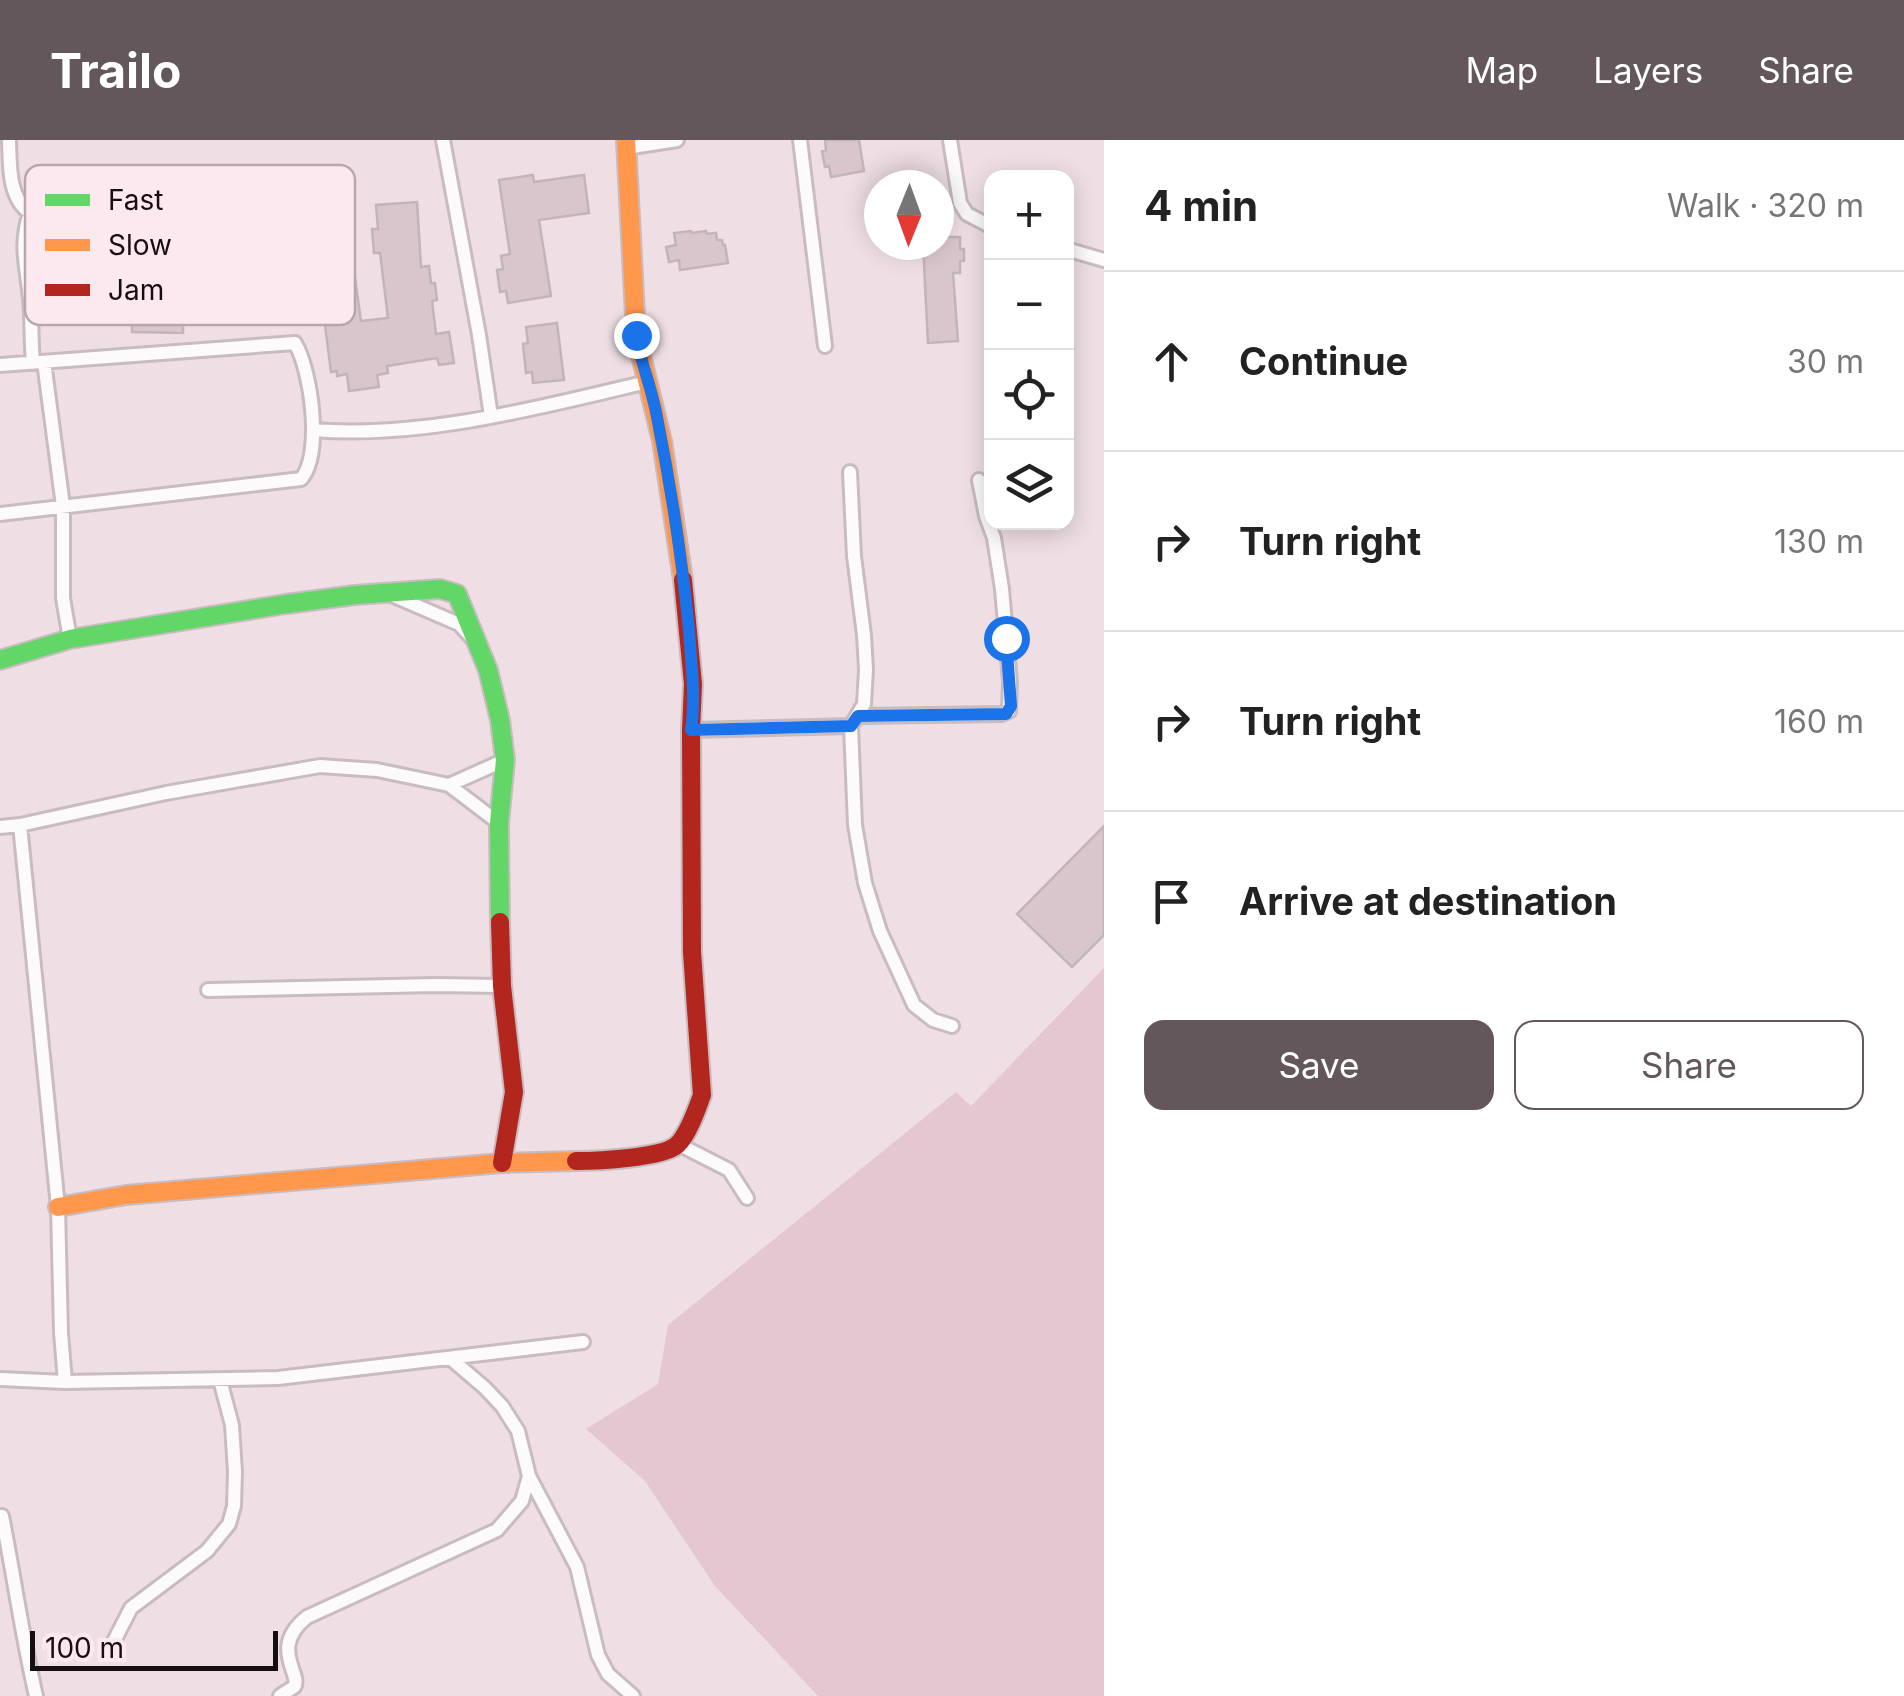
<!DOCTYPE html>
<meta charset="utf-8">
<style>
:root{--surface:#fff;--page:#f6f6f6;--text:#222;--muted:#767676;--line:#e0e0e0;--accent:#63575c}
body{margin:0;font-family:Inter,sans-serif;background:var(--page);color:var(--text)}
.controls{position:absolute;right:30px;top:30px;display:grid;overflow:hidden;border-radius:20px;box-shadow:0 5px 25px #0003}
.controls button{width:90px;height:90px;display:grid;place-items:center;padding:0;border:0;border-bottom:2px solid var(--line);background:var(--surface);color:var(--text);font:50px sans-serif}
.compass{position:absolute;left:864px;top:30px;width:90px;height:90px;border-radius:50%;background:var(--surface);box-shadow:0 5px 25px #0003;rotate:181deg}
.scale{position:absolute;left:30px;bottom:25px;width:248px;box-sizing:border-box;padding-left:10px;border:5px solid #170e12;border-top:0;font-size:28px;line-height:35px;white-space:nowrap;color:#170e12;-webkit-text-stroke:8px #fbe9ef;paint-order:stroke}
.stop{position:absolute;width:30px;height:30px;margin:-22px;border:8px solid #1a73e8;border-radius:50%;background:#fff}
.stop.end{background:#1a73e8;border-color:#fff;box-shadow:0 2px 10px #0008}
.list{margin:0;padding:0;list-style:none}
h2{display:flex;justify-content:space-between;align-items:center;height:130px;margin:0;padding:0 40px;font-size:42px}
h2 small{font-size:32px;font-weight:400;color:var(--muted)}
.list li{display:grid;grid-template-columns:65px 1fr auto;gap:30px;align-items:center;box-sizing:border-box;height:180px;padding:0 40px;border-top:2px solid var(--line)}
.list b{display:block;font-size:38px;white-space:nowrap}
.list em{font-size:32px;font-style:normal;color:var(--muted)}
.actions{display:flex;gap:20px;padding:30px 40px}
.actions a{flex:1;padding:22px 0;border:2px solid var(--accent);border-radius:20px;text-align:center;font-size:35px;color:var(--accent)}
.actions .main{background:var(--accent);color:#fff}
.icon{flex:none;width:55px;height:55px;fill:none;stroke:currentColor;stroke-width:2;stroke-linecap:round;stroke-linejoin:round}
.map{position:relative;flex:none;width:1104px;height:1556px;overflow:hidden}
header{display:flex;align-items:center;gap:60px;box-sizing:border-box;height:140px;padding:0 50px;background:var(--accent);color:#fff}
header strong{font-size:48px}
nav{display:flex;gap:55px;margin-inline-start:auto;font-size:35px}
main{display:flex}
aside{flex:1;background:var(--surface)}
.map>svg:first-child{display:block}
.green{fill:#e5c7d2}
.building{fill:#d9c6cd;stroke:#c1b5ba;stroke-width:2.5}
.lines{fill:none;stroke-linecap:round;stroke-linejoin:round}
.street-casing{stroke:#c8bcc1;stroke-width:18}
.fast-casing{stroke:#c8bcc1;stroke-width:22}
.slow-casing{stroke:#c8bcc1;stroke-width:22}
.jam-casing{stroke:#c8bcc1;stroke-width:22}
.street{stroke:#fdfafb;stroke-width:12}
.fast{stroke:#63d668;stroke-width:18}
.slow{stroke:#ff974d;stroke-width:18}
.jam{stroke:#b3261e;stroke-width:18}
.route{stroke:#1a73e8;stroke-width:12}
.key{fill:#fbe9ef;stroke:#b7a7ad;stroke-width:2.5}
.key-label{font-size:28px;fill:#170e12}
</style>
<header>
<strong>Trailo</strong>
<nav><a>Map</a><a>Layers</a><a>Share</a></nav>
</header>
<main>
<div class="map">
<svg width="1104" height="1556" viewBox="0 0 1104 1556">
<rect width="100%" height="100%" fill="#efdfe5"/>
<path class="green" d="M1104,828v728h-286l-103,-110 -70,-105 -59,-52 72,-45 10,-59 288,-233 15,14z"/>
<path class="building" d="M825,0h34l5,31 -33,6 -2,-11 -4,1 -3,-16 4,-1z
M533,35l1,7 50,-7 5,38 -50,7 12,76 -43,7 -2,-12 -6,1 -3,-22 6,-1 -2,-13 9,-2 -11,-74z
M417,62l4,65 8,-1 2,17h4l2,17 -5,1 4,33 13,-2 5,31 -15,2 -2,-7 -50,8 1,7 -11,2 2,12 -30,4 -2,-17 -10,2v-5l-6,1 -6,-47 8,-1 -7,-49 28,-4 7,50 27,-3 -8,-65h-6l-2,-24h6l-2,-24z
M299,73v94h-8v7l-20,1v-7l-34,1 1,6 -55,9v9l-51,-1v-52l63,1 -2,-30 72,-4v-33z
M691,91l1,2 14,-2 1,3 9,-1 1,7h5l1,5h2l3,18 -48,7 -1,-10 -10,2 -3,-15 10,-2 -2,-12z
M939,97h21v12h4v12h-4v12h-7l5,68 -30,2 -5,-98h16z
M557,183l7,57 -31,3 -1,-11 -6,1 -3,-29 5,-1 -2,-16z
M1104,686v109l-32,32 -55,-53z"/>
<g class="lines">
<g class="street-casing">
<path id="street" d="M443,0l36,195 12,81
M800,0l25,206
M950,0l10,63 7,11 25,13
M9,1c1,24 -1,57 21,72 -11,32 -3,54 0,86 2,21 1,43 3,64
M626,8l51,-8
M30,73l296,-12
M1066,109l38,11
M44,222l19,144v92l7,41
M0,225l295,-22c16,27 28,111 6,136l-301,35
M313,290c108,9 229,-23 334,-48
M850,332l4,84 10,79 2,35 -2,34 -13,22 4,99 10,58 15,48 34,74 19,15 19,6
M387,453l72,31 14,15
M858,576l143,-2 8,-3 1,-29 -8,-93 -8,-51 -8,-22 -7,-36
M691,590l160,-4
M449,645l50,38
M20,685l38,382 3,126 4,49
M0,687l20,-2 146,-32 154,-27 57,4 72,15 56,-25
M208,850l227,-5 67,1
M678,1004l51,26 18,28
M0,1239l65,3 213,-4 305,-36
M529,1336l48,91 21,88 10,19 25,22
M2,1376c12,60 20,120 34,180
M114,1501l17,-33 76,-57 22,-27 5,-18 1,-34 -3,-47 -12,-45
M280,1556c1,-1 14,-9 14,-9 9,-12 -26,-39 13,-70l190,-87 25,-29 7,-25 -11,-45 -16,-25 -17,-18 -35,-30"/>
</g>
<g class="fast-casing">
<path id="fast" d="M0,520l70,-21 216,-35 69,-9 85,-6 17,5 31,76 12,50 5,40 -6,63 1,99"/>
</g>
<g class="slow-casing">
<path id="slow" d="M626,0l10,195 26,106 21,139
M58,1067l68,-12 376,-32 74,-2"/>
</g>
<g class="jam-casing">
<path id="jam" d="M500,782l2,64 12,106 -12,71
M576,1021c21,0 86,-3 101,-16 11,-10 20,-36 25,-50l-10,-143 -1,-222 2,-46 -10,-104"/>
</g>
<use href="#street" class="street"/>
<use href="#fast" class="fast"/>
<use href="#slow" class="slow"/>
<use href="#jam" class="jam"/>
</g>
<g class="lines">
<path class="route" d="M636,195c5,28 16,54 21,82 14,70 25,142 32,213 2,33 7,67 2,100l160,-4 7,-10 148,-2 5,-8 -5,-68"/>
</g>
<rect x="25" y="25" width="330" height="160" rx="15" class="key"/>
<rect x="45" y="54" width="45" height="12" fill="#63d668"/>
<rect x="45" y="99" width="45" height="12" fill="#ff974d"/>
<rect x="45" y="144" width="45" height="12" fill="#b3261e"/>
<g class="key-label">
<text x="108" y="70">Fast</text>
<text x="108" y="115">Slow</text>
<text x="108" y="160">Jam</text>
</g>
</svg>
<div class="controls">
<button>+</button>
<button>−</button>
<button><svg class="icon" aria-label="locate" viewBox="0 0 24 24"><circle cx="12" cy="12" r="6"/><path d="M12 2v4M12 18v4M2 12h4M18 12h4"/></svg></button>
<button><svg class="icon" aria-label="layers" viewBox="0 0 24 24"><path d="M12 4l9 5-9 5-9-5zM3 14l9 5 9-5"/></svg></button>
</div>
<svg class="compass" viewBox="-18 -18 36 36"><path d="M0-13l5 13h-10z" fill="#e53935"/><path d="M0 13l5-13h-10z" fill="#767676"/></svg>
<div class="scale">100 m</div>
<div class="stop" style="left:1006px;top:498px"></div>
<div class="stop end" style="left:636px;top:195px"></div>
</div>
<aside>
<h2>4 min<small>Walk · 320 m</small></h2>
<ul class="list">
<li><svg class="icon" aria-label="ahead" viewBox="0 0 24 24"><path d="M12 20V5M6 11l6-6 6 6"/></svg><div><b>Continue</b></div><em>30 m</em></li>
<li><svg class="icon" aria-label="right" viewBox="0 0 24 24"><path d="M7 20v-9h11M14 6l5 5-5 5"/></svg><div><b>Turn right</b></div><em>130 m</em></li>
<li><svg class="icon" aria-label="right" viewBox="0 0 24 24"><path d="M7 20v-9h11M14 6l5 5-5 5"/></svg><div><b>Turn right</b></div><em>160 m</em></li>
<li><svg class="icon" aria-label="arrive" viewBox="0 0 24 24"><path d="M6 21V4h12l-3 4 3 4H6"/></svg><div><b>Arrive at destination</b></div></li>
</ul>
<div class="actions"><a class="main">Save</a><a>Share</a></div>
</aside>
</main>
